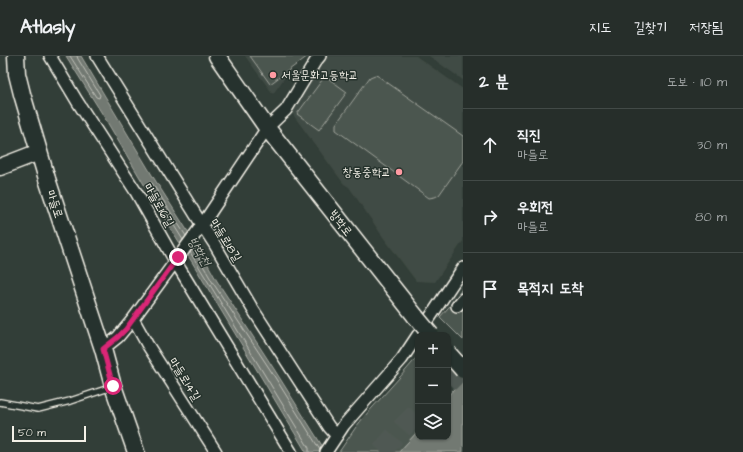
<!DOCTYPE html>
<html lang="ko">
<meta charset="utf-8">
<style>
:root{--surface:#262e2a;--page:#2e3632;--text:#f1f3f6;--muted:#a4a8a8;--line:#424a47}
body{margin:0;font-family:"Architects Daughter","Poor Story",sans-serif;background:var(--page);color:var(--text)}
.controls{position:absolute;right:12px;bottom:12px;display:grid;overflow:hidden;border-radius:8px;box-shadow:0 1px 3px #0004}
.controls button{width:36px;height:36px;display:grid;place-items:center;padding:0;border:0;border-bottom:1px solid var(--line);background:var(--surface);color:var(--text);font:20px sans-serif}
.scale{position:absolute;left:12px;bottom:10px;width:74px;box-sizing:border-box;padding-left:4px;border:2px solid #f4f1e8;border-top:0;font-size:11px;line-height:14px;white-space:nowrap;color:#f4f1e8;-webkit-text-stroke:3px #26332d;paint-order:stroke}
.stop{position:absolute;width:12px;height:12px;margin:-9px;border:3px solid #db2777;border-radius:50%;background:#fff}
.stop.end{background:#db2777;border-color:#fff;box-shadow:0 1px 4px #0008}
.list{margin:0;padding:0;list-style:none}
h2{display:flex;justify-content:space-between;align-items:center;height:52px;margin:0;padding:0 16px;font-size:17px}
h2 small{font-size:13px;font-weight:400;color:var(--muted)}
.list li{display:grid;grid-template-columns:26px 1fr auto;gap:12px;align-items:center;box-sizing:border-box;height:72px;padding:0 16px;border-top:1px solid var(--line)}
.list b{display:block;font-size:15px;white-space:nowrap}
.list p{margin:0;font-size:13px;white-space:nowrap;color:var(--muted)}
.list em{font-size:13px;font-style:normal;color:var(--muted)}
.icon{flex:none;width:22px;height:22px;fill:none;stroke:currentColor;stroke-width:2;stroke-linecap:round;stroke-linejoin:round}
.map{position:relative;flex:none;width:463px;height:396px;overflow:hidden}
header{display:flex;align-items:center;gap:24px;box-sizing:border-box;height:56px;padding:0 20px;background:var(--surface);border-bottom:1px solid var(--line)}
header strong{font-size:19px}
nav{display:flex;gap:22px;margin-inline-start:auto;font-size:14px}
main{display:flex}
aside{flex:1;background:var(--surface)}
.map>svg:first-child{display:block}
.built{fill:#404b44}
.green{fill:#4c564f;stroke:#a0a49c}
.water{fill:#727972;stroke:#a6a9a1}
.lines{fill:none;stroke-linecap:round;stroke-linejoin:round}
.shore{stroke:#c0c1b9;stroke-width:1}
.highway-tunnel{stroke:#4f5952;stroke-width:21;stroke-dasharray:21 10;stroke-linecap:butt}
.lane-casing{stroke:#f4f1e8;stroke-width:8}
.street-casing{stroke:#f4f1e8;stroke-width:14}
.secondary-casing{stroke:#f4f1e8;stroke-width:19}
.lane{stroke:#26332d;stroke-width:5.5}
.street{stroke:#26332d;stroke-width:11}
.secondary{stroke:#26332d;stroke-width:16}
.secondary-bridge-casing{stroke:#f4f1e8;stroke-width:19;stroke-linecap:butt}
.secondary-bridge{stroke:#26332d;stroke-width:16}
.route{stroke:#db2777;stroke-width:5}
.poi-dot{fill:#ff9aa2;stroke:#26332d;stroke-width:1.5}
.labels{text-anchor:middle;stroke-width:3;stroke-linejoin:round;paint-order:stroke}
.poi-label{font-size:12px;fill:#f4f1e8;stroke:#26332d;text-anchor:start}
.street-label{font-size:12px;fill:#f4f1e8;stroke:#26332d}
.water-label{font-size:13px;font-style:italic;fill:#babbb3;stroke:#26332d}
</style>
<header>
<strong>Atlasly</strong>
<nav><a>지도</a><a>길찾기</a><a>저장됨</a></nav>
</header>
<main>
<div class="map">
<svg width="463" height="396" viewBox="0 0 463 396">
<rect width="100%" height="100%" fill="#323e38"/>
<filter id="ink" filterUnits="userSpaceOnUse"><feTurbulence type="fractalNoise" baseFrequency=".025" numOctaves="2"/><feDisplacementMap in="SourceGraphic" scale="8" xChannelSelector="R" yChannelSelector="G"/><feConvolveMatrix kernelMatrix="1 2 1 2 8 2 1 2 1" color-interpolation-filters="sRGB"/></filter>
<g filter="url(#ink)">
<path class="built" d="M245,0h55l-27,38z
M327,0h89l47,33v152l-28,41 -19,-1 -33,-44 -34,-50 -5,-3 -53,-72z
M429,0h34v24z"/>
<path class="green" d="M250,0h58l-38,28z
M375,19l3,1 85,60v25l-24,34 -4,2 -6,1 -93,-68v-6l34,-47z
M325,20l22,16 -28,38 -22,-16z
M463,231v53l-23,-23 15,-17z
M418,300v75l-19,21h-60l17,-25 7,-9 37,-41z"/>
<path class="water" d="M66,0h15l74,124 46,72 16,29 57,88 52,83h-20l-114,-190 -30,-47 -59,-100z
M463,322v74h-64l19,-21v6h30v-41z"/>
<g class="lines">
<path class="shore" d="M70,0l26,41 3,1 1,-3 -22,-36 -1,-3
M183,184l-34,-55 1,-3 2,1 34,53
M193,192l20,35 58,88 49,79
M190,196l119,196v4"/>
<path class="highway-tunnel" d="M448,326l15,-15
M381,396l21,-24 16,-16"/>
<g class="lane-casing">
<path id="lane" d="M0,346l38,7 32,-8 42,-14"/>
</g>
<g class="street-casing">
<path id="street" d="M50,0l27,45 59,91 39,69 116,191
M97,0l105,169 13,20 37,63 77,119 8,9
M457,250l6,-7
M133,263l14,25 69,108
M421,275l42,-63
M103,293l15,-12 15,-18 69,-94 65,-97 19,-18 29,-48 5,-6
M326,396l18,-27 58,-66 16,-24"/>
</g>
<g class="secondary-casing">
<path id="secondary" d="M16,0l1,18 5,20 25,85 56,170 10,37 23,66
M217,0l50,72 149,189
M0,111l39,-15"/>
</g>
<use href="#lane" class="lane"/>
<use href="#street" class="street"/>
<use href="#secondary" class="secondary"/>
<g class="secondary-bridge-casing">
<path id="secondary-bridge" d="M416,261l15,18
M448,297l15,17"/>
</g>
<use href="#secondary-bridge" class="secondary-bridge"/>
</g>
</g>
<g class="lines" filter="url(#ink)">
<path class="route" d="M113,330l-10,-37 15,-12 8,-8 52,-72"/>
</g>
<g class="poi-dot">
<circle cx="273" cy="19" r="4"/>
<circle cx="399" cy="116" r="4"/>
</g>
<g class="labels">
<g class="poi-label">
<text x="281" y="23">서울문화고등학교</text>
<text x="391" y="120" text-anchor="end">창동중학교</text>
</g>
<g class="street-label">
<text transform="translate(55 148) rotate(72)" y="4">마들로</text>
<text transform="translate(159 149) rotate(60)" y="4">마들로16길</text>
<text transform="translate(341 167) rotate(52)" y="4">방학로</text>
<text transform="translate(226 184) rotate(58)" y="4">마들로18길</text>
<text transform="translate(185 323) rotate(58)" y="4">마들로14길</text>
</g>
<g class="water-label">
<text transform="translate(200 195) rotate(59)" y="5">방학천</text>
</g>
</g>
</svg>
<div class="controls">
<button>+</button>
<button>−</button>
<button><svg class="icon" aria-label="layers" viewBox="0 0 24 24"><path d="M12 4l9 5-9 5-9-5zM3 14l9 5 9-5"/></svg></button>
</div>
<div class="scale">50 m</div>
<div class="stop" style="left:113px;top:330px"></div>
<div class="stop end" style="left:178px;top:201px"></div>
</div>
<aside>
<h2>2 분<small>도보 · 110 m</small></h2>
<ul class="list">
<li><svg class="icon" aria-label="ahead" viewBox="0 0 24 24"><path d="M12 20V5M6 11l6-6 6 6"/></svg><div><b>직진</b><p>마들로</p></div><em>30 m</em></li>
<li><svg class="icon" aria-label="right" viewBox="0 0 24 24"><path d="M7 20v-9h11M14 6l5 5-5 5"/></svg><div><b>우회전</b><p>마들로</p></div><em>80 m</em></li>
<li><svg class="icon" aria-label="arrive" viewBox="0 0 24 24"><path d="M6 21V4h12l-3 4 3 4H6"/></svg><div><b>목적지 도착</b></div></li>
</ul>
</aside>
</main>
